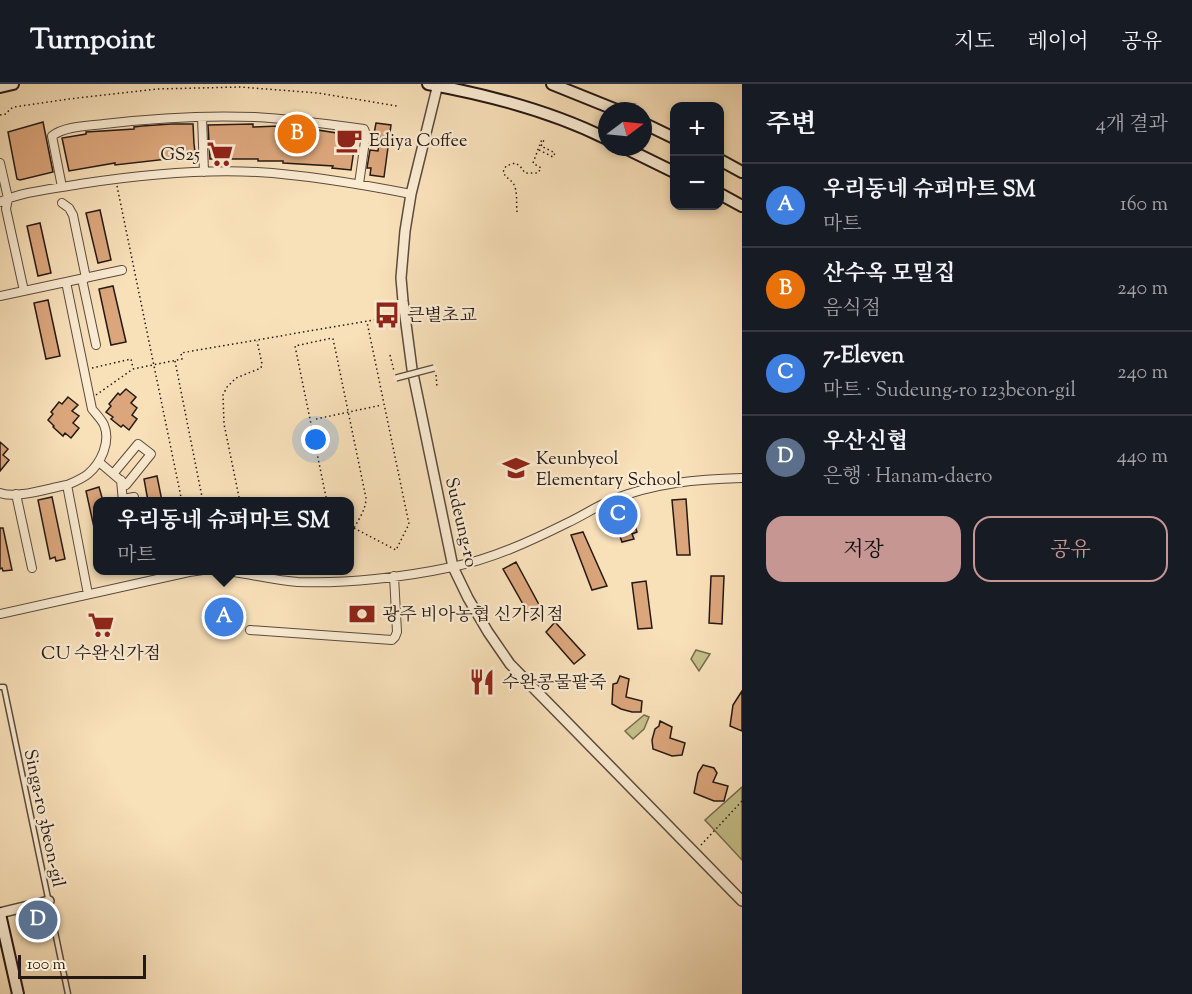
<!DOCTYPE html>
<html lang="ko">
<meta charset="utf-8">
<style>
:root{--surface:#171b24;--page:#242831;--text:#f1f3f6;--muted:#9ea1a6;--line:#363941;--accent:#c59692}
body{margin:0;font-family:"Sorts Mill Goudy","Noto Serif KR",serif;background:var(--page);color:var(--text)}
.controls{position:absolute;right:18px;top:18px;display:grid;overflow:hidden;border-radius:12px;box-shadow:0 3px 9px #0003}
.controls button{width:54px;height:54px;display:grid;place-items:center;padding:0;border:0;border-bottom:2px solid var(--line);background:var(--surface);color:var(--text);font:30px sans-serif}
.compass{position:absolute;left:598px;top:18px;width:54px;height:54px;border-radius:50%;background:var(--surface);box-shadow:0 3px 9px #0003;rotate:74deg}
.scale{position:absolute;left:18px;bottom:15px;width:128px;box-sizing:border-box;padding-left:6px;border:3px solid #251914;border-top:0;font-size:16px;line-height:21px;white-space:nowrap;color:#251914;-webkit-text-stroke:4px #faebd2;paint-order:stroke}
.you{position:absolute;left:316px;top:356px;width:21px;height:21px;margin:-15px;border:4px solid #fff;border-radius:50%;background:#1a73e8;box-shadow:0 0 0 9px #1a73e833}
.badge{display:grid;place-items:center;width:39px;height:39px;border-radius:50%;background:var(--accent);color:#fff;font-size:20px;font-weight:700}
.pin{position:absolute;translate:-50% -50%;border:3px solid #fff;box-shadow:0 2px 6px #0006}
.popup{position:absolute;left:93px;top:413px;width:261px;height:78px;box-sizing:border-box;display:grid;place-content:center;border-radius:12px;background:var(--surface);filter:drop-shadow(0 2px 4px #0005);font-size:20px;white-space:nowrap;color:var(--muted)}
.popup b{font-size:22px;color:var(--text)}
.popup::after{content:'';position:absolute;left:50%;top:100%;margin-left:-12px;border:12px solid transparent;border-top-color:var(--surface)}
.list{margin:0;padding:0;list-style:none}
h2{display:flex;justify-content:space-between;align-items:center;height:78px;margin:0;padding:0 24px;font-size:26px}
h2 small{font-size:20px;font-weight:400;color:var(--muted)}
.list li{display:grid;grid-template-columns:39px 1fr auto;gap:18px;align-items:center;box-sizing:border-box;height:84px;padding:0 24px;border-top:2px solid var(--line)}
.list b{display:block;font-size:22px;white-space:nowrap}
.list p{margin:0;font-size:20px;white-space:nowrap;color:var(--muted)}
.list em{font-size:20px;font-style:normal;color:var(--muted)}
.actions{display:flex;gap:12px;padding:18px 24px}
.actions a{flex:1;padding:14px 0;border:2px solid var(--accent);border-radius:18px;text-align:center;font-size:21px;color:var(--accent)}
.actions .main{background:var(--accent);color:#111}
.map{position:relative;flex:none;width:742px;height:910px;overflow:hidden}
header{display:flex;align-items:center;gap:36px;box-sizing:border-box;height:84px;padding:0 30px;background:var(--surface);border-bottom:2px solid var(--line)}
header strong{font-size:28px}
nav{display:flex;gap:33px;margin-inline-start:auto;font-size:21px}
main{display:flex}
aside{flex:1;background:var(--surface)}
.map>svg:first-child{display:block}
.green{fill:#c5c08a;stroke:#756c4f;stroke-width:1.5}
.building{fill:#dca67c;stroke:#251914;stroke-width:1.5}
.lines{fill:none;stroke-linecap:round;stroke-linejoin:round}
.service-casing{stroke:#5a4b3d;stroke-width:7}
.minor-casing{stroke:#5a4b3d;stroke-width:10}
.tertiary-casing{stroke:#5a4b3d;stroke-width:12}
.secondary-casing{stroke:#251914;stroke-width:14}
.path{stroke:#251914;stroke-width:1.5;stroke-dasharray:1.5 3;stroke-linecap:butt}
.service{stroke:#faebd2;stroke-width:4}
.minor{stroke:#faebd2;stroke-width:8}
.tertiary{stroke:#faebd2;stroke-width:9}
.secondary{stroke:#faebd2;stroke-width:10}
.pedestrian-bridge-casing{stroke:#5a4b3d;stroke-width:8;stroke-linecap:butt}
.pedestrian-bridge{stroke:#faebd2;stroke-width:5}
.labels{text-anchor:middle;stroke-width:4.5;stroke-linejoin:round;paint-order:stroke}
.poi-label{font-size:18px;fill:#251914;stroke:#faebd2;text-anchor:start}
.street-label{font-size:18px;fill:#251914;stroke:#faebd2}
</style>
<header>
<strong>Turnpoint</strong>
<nav><a>지도</a><a>레이어</a><a>공유</a></nav>
</header>
<main>
<div class="map">
<svg width="742" height="910" viewBox="0 0 742 910">
<rect width="100%" height="100%" fill="#f8e0b9"/>
<filter id="stains"><feTurbulence type="fractalNoise" baseFrequency=".00333" numOctaves="4"/><feColorMatrix values="0 0 0 0 .2 0 0 0 0 .09 0 0 0 0 .02 0 0 0 .5 -.17"/></filter>
<radialGradient id="worn" r=".72"><stop offset=".6" stop-color="#630" stop-opacity="0"/><stop offset="1" stop-color="#630" stop-opacity=".3"/></radialGradient>
<path class="green" d="M696,566l14,4 -11,17 -8,-12z
M644,631l5,2 -5,12 -11,10 -8,-8z
M742,703v73l-37,-40z"/>
<path class="building" d="M43,38l10,50 -33,8 -3,-1 -9,-47z
M376,39l15,2 -7,52 -14,-2 1,-7h-4l3,-18 8,1 2,-16 -6,-1z
M171,40h22l1,20 2,15 -19,2 -1,-3 -61,7v-2l-46,8 -7,-33 24,-4v-2l48,-3v-2l8,-1z
M253,40v3l26,-1 32,4v-1l45,7 -5,34 -19,-2 1,-2 -50,-3v-2h-25v-2h-48l-2,-34z
M100,126l11,50 -13,3 -12,-50z
M40,139l11,50 -13,3 -11,-50z
M113,202l13,56 -15,3 -12,-56z
M48,216l12,56 -14,3 -12,-56z
M126,305l10,8 -5,6 6,5 -5,7 5,4 -8,11 -6,-5 -2,2 -10,-8 2,-2 -7,-5 5,-6 -2,-2 9,-11 2,2z
M68,313l10,8 -6,6 7,5 -6,7 6,5 -8,10 -6,-5 -2,3 -10,-9 1,-1 -6,-6 5,-6 -2,-2 8,-10 3,2z
M0,358l8,7 -5,6 6,5 -9,11z
M157,392l5,25h-14l-4,-22z
M99,403l4,14h-5v30l-3,1 -9,-41z
M52,413l13,62 -9,2 -1,-4 -5,2 -12,-59z
M686,415l4,56h-13l-5,-55z
M633,423l4,12 -4,1 4,12 -5,2 2,5 -12,3 -6,-17 -1,-7 3,-5z
M0,444h3l9,42 -9,1 -1,-3 -2,1z
M583,448l24,54 -15,4 -21,-55z
M516,478l28,52 -12,6 -29,-51z
M711,492h13l-2,48 -13,-1z
M646,497l6,47 -14,1 -6,-46z
M555,538l30,33 -11,9 -28,-32z
M620,592l9,3 -3,18 16,4 -1,11h-9l-11,-3 -9,-5 1,-20 4,-1z
M742,607v40l-12,-5 3,-21z
M660,637l12,6 -2,11 15,5 -3,12 -10,1 -19,-7 -1,-9 3,-11 4,-3z
M703,681l11,3 3,5 -4,9 15,4 -4,15h-10l-20,-8 4,-20z"/>
<g class="lines">
<g class="service-casing">
<path id="service" d="M0,603h4l64,307"/>
</g>
<g class="minor-casing">
<path id="minor" d="M202,33l2,55
M0,79l8,35 -2,11 18,82
M62,103l-10,-51c13,-10 36,-10 52,-12 50,-6 101,-9 151,-7 37,2 73,7 109,12l2,5 -7,50
M0,118c24,-11 54,-13 80,-18 58,-9 118,-15 177,-12 52,3 103,12 154,22
M62,119l7,5 4,7 13,63
M82,195l14,66
M66,198l26,127c4,5 10,11 12,16 7,17 -3,38 -16,49 -6,5 -14,8 -21,11l21,109
M0,212l122,-26
M99,378l27,23 25,-31 -13,-10 -25,30
M121,396l2,22
M0,409c18,6 48,-5 67,-8
M16,410l16,74
M123,415l11,-2 1,5
M212,486c29,1 57,10 86,12 48,2 107,-5 154,-15 40,-8 79,-26 115,-44 15,-7 30,-17 45,-23 41,-17 86,-21 130,-22
M0,530l189,-42 14,-2
M250,546l142,10 3,-3 2,-5 -3,-56"/>
</g>
<g class="tertiary-casing">
<path id="tertiary" d="M438,0l-27,110 -6,37 -4,47 2,23 9,68 41,198 15,31 20,34 22,32 232,237
M0,829l49,-12"/>
</g>
<g class="secondary-casing">
<path id="secondary" d="M428,0c61,11 123,27 179,55
M552,0l67,27
M0,3l13,-3
M643,39l31,15
M623,63l51,25
M720,76l22,12
M720,110l22,12
M0,830l18,80"/>
</g>
<path class="path" d="M0,31l6,-1 4,-5 4,-2 55,-8 88,-10 83,-2 78,6 79,13
M539,66l14,7 2,-4 -14,-7 3,-6
M117,102l65,316
M517,128c-1,-8 1,-22 -4,-29 -4,-5 -7,-5 -10,-11l3,-6 9,-3 5,3 5,7h13l3,-5 -8,-5 9,-24
M390,271l4,16
M175,277l28,141
M92,284l39,-9 2,9
M436,291l1,12
M96,311l37,-26 49,-10 -1,-6 204,-35
M316,335l66,-14
M240,418l-16,-78 -1,-29 4,-8 9,-9 25,-10 1,-4 -5,-23
M327,418l-32,-156 37,-8 1,1 2,9 31,150c0,11 -7,21 -12,30
M350,442l46,24 13,-26 -42,-202
M701,761l41,-44"/>
<use href="#service" class="service"/>
<use href="#minor" class="minor"/>
<use href="#tertiary" class="tertiary"/>
<use href="#secondary" class="secondary"/>
<g class="pedestrian-bridge-casing">
<path id="pedestrian-bridge" d="M396,294l38,-10"/>
</g>
<use href="#pedestrian-bridge" class="pedestrian-bridge"/>
</g>
<defs>
<g id="cafe-bare" transform="scale(2.07)"><path d="M-5.5-4.5H6V0H3Q3 3.5 0 3.5H-2.5Q-5.5 3.5-5.5 0ZM3-3.2v2h1.7v-2ZM-6 4.5H4V6H-6Z" fill="#8f2418" stroke="#faebd2" stroke-width="2.5" paint-order="stroke"/></g>
<g id="supermarket-bare" transform="scale(2.07)"><path d="M-6-5.5h2.5l.6 2H6L4.5 2H-2.5L-4.4-4H-6ZM-1.5 3.2a1.3 1.3 0 1 0 .1 0ZM3 3.2a1.3 1.3 0 1 0 .1 0Z" fill="#8f2418" stroke="#faebd2" stroke-width="2.5" paint-order="stroke"/></g>
<g id="bus-bare" transform="scale(2.07)"><path d="M-5-6H5V4H4V6H2V4H-2V6H-4V4H-5ZM-3.5-4V0h7V-4ZM-3.5 1.2v1.5H-2V1.2ZM2 1.2v1.5H3.5V1.2Z" fill="#8f2418" stroke="#faebd2" stroke-width="2.5" paint-order="stroke"/></g>
<g id="school-bare" transform="scale(2.07)"><path d="M0-5L7-2L0 1L-7-2ZM-4 1L0 2.5L4 1V4Q0 6-4 4Z" fill="#8f2418" stroke="#faebd2" stroke-width="2.5" paint-order="stroke"/></g>
<g id="bank-bare" transform="scale(2.07)"><path d="M-6-4H6V4H-6ZM0-2.3a2.3 2.3 0 1 0 0 4.6a2.3 2.3 0 1 0 0-4.6Z" fill="#8f2418" stroke="#faebd2" stroke-width="2.5" paint-order="stroke"/></g>
<g id="restaurant-bare" transform="scale(2.07)"><path d="M-5-6h1v4h1v-4h1v4h1v-4h1v5L-1.5 .5V6h-2V.5L-5-1ZM5-6V6H3V1.5H1.5Q1.5-4 5-6Z" fill="#8f2418" stroke="#faebd2" stroke-width="2.5" paint-order="stroke"/></g>
</defs>
<g fill-rule="evenodd">
<use href="#cafe-bare" x="349" y="56"/>
<use href="#supermarket-bare" x="220" y="70"/>
<use href="#bus-bare" x="387" y="231"/>
<use href="#school-bare" x="516" y="384"/>
<use href="#bank-bare" x="362" y="530"/>
<use href="#supermarket-bare" x="101" y="541"/>
<use href="#restaurant-bare" x="482" y="598"/>
</g>
<g class="labels">
<g class="poi-label">
<text x="369" y="62">Ediya Coffee</text>
<text x="200" y="76" text-anchor="end">GS25</text>
<text x="407" y="237">큰별초교</text>
<text x="536" y="380">Keunbyeol<tspan x="536" dy="21">Elementary School</tspan></text>
<text x="382" y="536">광주 비아농협 신가지점</text>
<text x="101" y="575" text-anchor="middle">CU 수완신가점</text>
<text x="502" y="604">수완콩물팥죽</text>
</g>
<g class="street-label">
<text transform="translate(462 438) rotate(77)" y="6">Sudeung-ro</text>
<text transform="translate(45 734) rotate(78)" y="6">Singa-ro 3beon-gil</text>
</g>
</g>
<rect width="100%" height="100%" filter="url(#stains)"/>
<rect width="100%" height="100%" fill="url(#worn)"/>
</svg>
<div class="controls">
<button>+</button>
<button>−</button>
</div>
<svg class="compass" viewBox="-18 -18 36 36"><path d="M0-13l5 13h-10z" fill="#e53935"/><path d="M0 13l5-13h-10z" fill="#9ea1a6"/></svg>
<div class="scale">100 m</div>
<div class="you"></div>
<div class="pin badge" style="left:224px;top:533px;background:#3f7fe0">A</div>
<div class="popup"><b>우리동네 슈퍼마트 SM</b>마트</div>
<div class="pin badge" style="left:297px;top:50px;background:#e8710a">B</div>
<div class="pin badge" style="left:618px;top:431px;background:#3f7fe0">C</div>
<div class="pin badge" style="left:38px;top:836px;background:#5c6f8a">D</div>
</div>
<aside>
<h2>주변<small>4개 결과</small></h2>
<ul class="list">
<li><span class="badge" style="background:#3f7fe0">A</span><div><b>우리동네 슈퍼마트 SM</b><p>마트</p></div><em>160 m</em></li>
<li><span class="badge" style="background:#e8710a">B</span><div><b>산수옥 모밀집</b><p>음식점</p></div><em>240 m</em></li>
<li><span class="badge" style="background:#3f7fe0">C</span><div><b>7-Eleven</b><p>마트 · Sudeung-ro 123beon-gil</p></div><em>240 m</em></li>
<li><span class="badge" style="background:#5c6f8a">D</span><div><b>우산신협</b><p>은행 · Hanam-daero</p></div><em>440 m</em></li>
</ul>
<div class="actions"><a class="main">저장</a><a>공유</a></div>
</aside>
</main>
